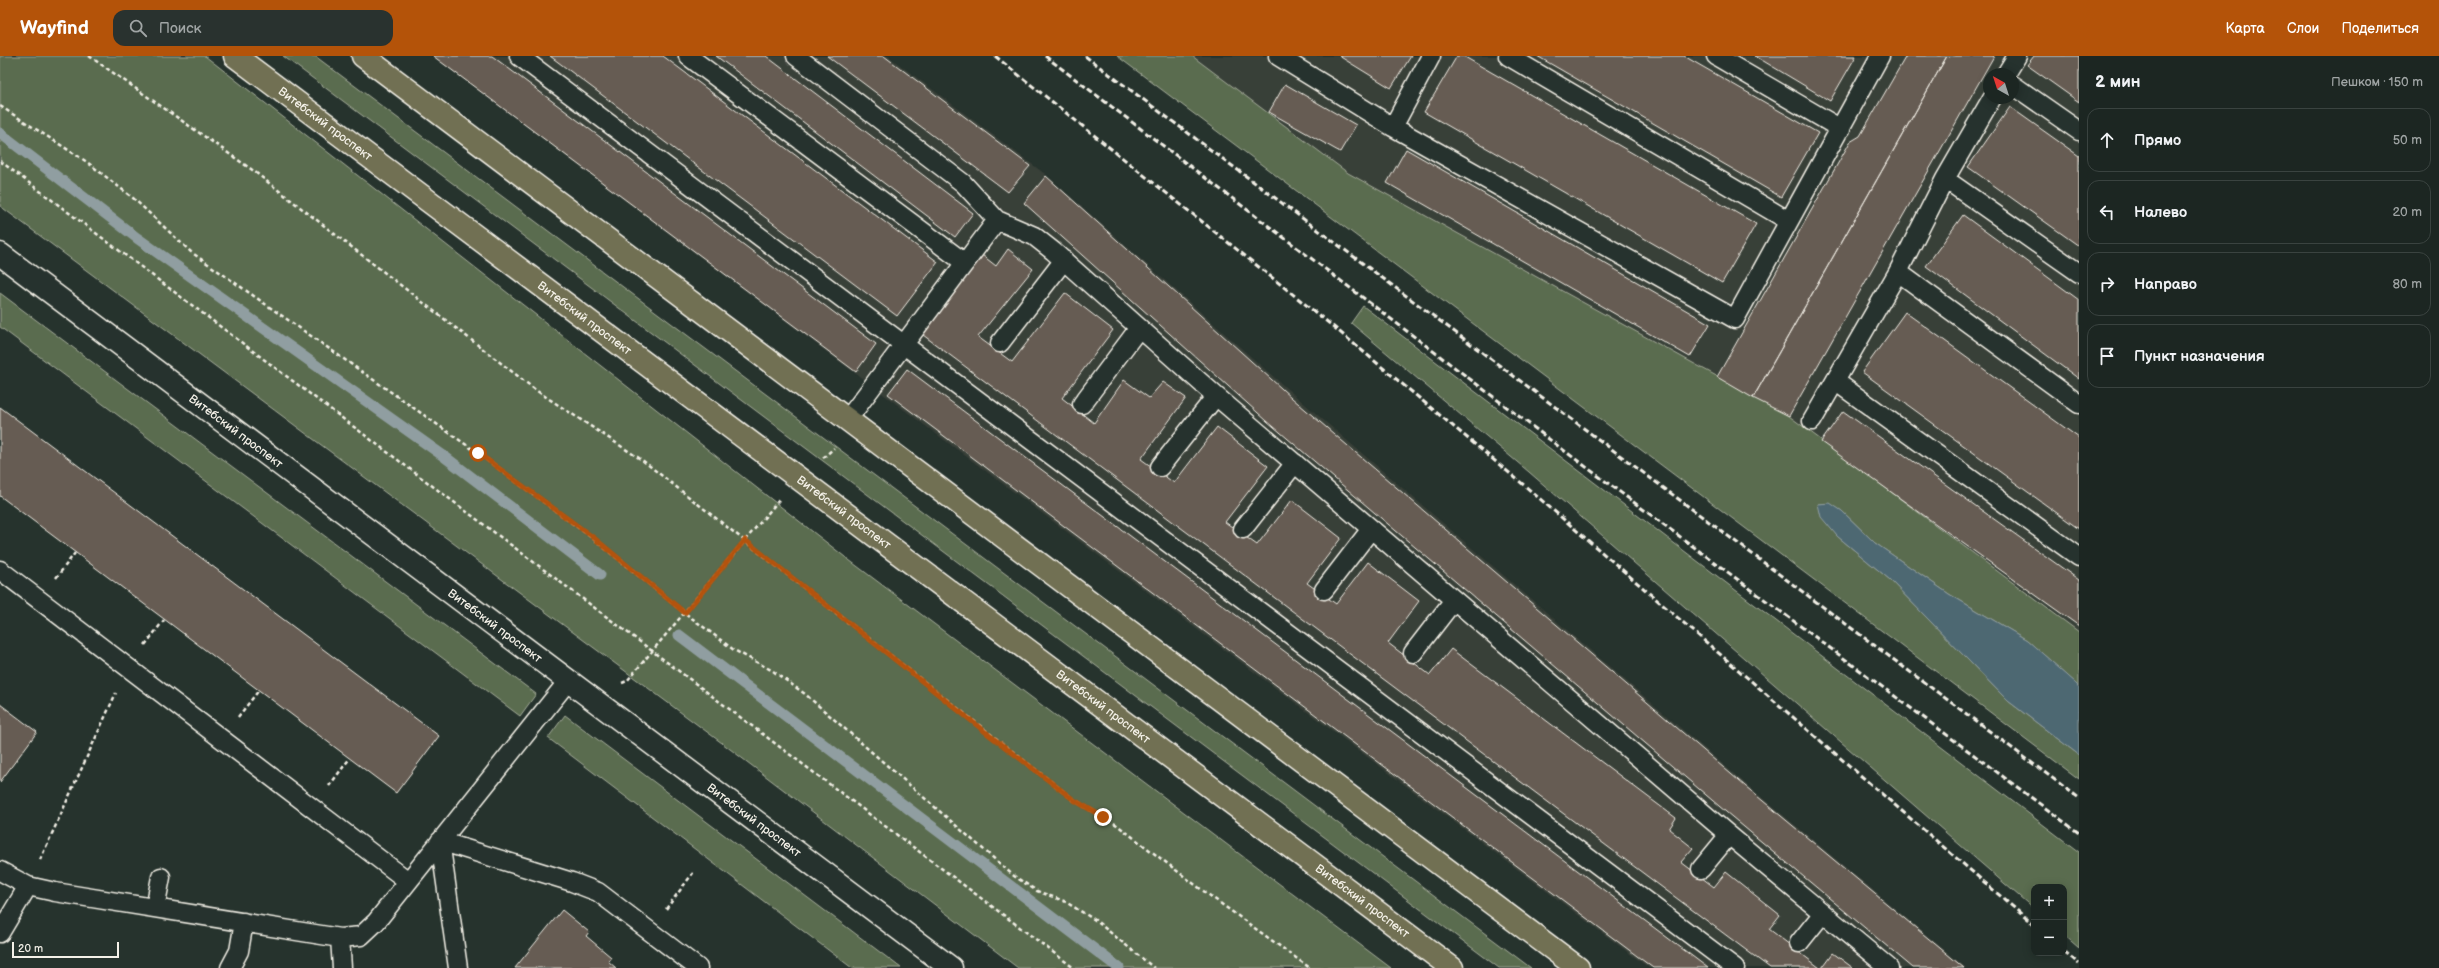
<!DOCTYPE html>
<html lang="ru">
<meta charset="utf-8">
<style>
:root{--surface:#1c2622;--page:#29322f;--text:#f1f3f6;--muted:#a0a5a5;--line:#3a4340;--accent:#b45309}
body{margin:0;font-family:"Balsamiq Sans",sans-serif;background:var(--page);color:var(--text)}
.controls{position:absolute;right:12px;bottom:12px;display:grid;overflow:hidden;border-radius:8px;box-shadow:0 2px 10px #0003}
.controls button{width:36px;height:36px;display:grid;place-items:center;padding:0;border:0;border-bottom:1px solid var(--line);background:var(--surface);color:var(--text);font:20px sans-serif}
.compass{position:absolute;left:1983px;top:12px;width:36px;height:36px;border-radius:50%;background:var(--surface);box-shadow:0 2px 10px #0003;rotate:321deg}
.scale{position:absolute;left:12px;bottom:10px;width:107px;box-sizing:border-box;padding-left:4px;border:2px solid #f4f1e8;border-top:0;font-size:11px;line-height:14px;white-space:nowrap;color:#f4f1e8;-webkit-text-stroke:3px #26332d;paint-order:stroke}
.stop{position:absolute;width:12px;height:12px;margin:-9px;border:3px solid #b45309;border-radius:50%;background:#fff}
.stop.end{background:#b45309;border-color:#fff;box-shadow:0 1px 4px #0008}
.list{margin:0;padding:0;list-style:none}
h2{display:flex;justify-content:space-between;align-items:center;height:52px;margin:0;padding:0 16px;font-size:17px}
h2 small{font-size:13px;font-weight:400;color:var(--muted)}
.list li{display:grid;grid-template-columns:26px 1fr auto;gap:12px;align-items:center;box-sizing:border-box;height:64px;margin:0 8px 8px;padding:0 8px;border:1px solid var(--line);border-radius:12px}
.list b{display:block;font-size:15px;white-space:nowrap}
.list em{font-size:13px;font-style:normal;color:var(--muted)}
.icon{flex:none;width:22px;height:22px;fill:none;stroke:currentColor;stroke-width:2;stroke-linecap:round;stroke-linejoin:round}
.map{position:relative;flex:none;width:2079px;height:912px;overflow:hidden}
header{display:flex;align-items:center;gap:24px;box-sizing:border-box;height:56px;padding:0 20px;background:var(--accent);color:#fff}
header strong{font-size:19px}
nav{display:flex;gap:22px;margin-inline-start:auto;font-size:14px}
.search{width:280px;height:36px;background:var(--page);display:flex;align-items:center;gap:10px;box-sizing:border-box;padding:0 14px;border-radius:12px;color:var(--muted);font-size:15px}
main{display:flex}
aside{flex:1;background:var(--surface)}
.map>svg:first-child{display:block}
.built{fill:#393f38;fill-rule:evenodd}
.green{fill:#5a6c4f;stroke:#a7ae9c}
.water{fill:#4d6772;stroke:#909ea1}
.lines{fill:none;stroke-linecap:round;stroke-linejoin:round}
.stream{stroke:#909ea1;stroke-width:11}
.building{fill:#665b52;stroke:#f4f1e8}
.lane-casing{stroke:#f4f1e8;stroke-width:21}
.street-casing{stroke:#f4f1e8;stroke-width:25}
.primary-casing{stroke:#f4f1e8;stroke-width:25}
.path{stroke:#f4f1e8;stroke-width:2.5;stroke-dasharray:4 3;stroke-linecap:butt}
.lane{stroke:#26332d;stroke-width:18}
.street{stroke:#26332d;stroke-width:22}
.primary{stroke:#716f52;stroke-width:22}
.rail{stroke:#f4f1e8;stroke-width:3;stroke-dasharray:6 3;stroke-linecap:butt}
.route{stroke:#b45309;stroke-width:5}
.labels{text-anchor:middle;stroke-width:3;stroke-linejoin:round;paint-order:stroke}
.street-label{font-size:12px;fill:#f4f1e8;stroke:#26332d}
</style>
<header>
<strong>Wayfind</strong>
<div class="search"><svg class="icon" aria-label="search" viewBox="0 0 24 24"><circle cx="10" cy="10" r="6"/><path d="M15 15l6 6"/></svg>Поиск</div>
<nav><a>Карта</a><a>Слои</a><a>Поделиться</a></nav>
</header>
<main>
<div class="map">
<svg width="2079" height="912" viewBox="0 0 2079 912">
<rect width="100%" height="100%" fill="#26332d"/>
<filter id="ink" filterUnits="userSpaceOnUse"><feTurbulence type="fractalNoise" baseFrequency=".025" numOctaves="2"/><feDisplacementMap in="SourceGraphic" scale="8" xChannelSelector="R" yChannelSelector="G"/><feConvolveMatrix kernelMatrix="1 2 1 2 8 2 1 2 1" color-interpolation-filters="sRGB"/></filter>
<g filter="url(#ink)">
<path class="built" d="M432,0h456l157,118 240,213 463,399 218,182h-317z
M1192,0h887v576l-290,-216 -441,-243zM1989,18h24v24h-24z"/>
<path class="green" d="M0,0h205l640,501 546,411h-373l-288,-219 -730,-543z
M283,0h32l1216,912h-32z
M1117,0h75l156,117 441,243 290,216v54l-52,-46 -78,-46 -74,-51 -33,-32 -12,-7h-12l19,32 52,43 119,122 71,54v24z
M0,237l536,401 -16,22 -520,-389z
M1363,250l716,546v96l-15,-13v-48h-30v22l-505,-437 -178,-149z
M565,659l336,253h-49l-304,-230z"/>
<path class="water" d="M1830,447l12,8 33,32 74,51 78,46 49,43 3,3v69l-71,-54 -119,-122 -52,-43 -16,-19 -3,-13z"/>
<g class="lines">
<path class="stream" d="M0,77l137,105 308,219 155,118
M679,579l440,333"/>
</g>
<path class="building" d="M433,0h59l384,288 -20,28z
M550,0h113l275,206 -41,54z
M716,0h50l207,157 -18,24z
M827,0h57l146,110 -22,26z
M1339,0h72l-20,32z
M1457,0h6l293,168 -34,59 -298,-171z
M1537,0h147l134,77 -37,64z
M1755,0h101l-26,45z
M1906,0h41l-194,342 -36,-21 133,-235 10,-6z
M1947,0h47l-205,360 -36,-18z
M2034,0h45v46l-52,-37z
M1285,28l71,41 -16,27 -71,-40z
M2010,51l69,49v90l-111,-79z
M1406,93l304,175 -20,33 -303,-174z
M1046,120l246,222 453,388 219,182h-51l-187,-156 -459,-391 -243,-218z
M1963,159l116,85v79l-153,-113z
M1008,193l25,20 -55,68 34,25 53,-69 48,37 -51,68 32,25 30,-43 25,18 14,-16 23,16 -45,61 33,24 43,-56 51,39 -43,56 32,23 35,-45 49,38 -34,45 29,21 32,-42 51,39 -31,42 42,32 21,-26 225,169 -7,11 24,19 -12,14 33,25 12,-15 54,43 -11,14 51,39h-50l-847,-633 59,-80 14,11z
M1905,256l174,126v91l-217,-157z
M907,313l801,599h-55l-765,-574z
M0,351l439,329 -43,57 -396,-297z
M1843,355l236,169v46l-258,-184z
M0,648l37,28 -37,50z
M562,854l27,22 -3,4 25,21 -3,4 8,7h-101z
M1833,897l20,15h-31z"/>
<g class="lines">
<g class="lane-casing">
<path id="lane" d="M519,0l1216,912
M688,0l277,207
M796,0l167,127 34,37 37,16 19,15 163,145 513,439 160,133
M1278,0l115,71 342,192 145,-263
M1508,0l281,165
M1716,0l125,73
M2006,18l11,-18
M2013,29l66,46
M1393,71l38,-71
M1945,123l134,94
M1898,216l181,132
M1000,287l64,-83
M1835,325l244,176
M1082,348l57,-76
M848,363l149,-199
M1812,365l86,-149 47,-93 47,-81
M1160,411l56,-71
M1243,473l52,-66
M0,514l408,311
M1324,534l47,-61
M1413,597l41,-53
M1701,813l28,-34
M0,815l28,15 27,6 285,46 21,-2 15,-14 192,-241
M155,852l6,-31
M0,877l28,-47
M340,882l2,30
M1799,887l24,-30
M230,912l9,-17 5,-29
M458,912l-18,-127 132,41 26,10 100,76"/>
</g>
<g class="street-casing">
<g id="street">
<path id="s1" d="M0,198l951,714"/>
</g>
</g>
<g class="primary-casing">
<g id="primary">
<path id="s2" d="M235,0l1217,912"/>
<path d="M363,0l1215,912"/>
</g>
</g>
<path class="path" d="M89,0l162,113 286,222 105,69 432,340 43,25 85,65 108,78
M0,50l87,56 46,36 58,54 287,201 116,86 91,74 49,37 39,21 32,23 209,182 23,15 27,10 31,19 59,48
M0,105l1074,807
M823,402l11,-10
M56,522l19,-25
M145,589l19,-25
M622,627l5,-2 152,-181
M238,661l21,-27
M329,730l21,-28
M40,804l76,-167
M666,853l27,-36"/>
<use href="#lane" class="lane"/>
<use href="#street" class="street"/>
<use href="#primary" class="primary"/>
<path class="rail" d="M995,0l335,268 195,162 509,439
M1045,0l517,393 517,384
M1085,0l994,742
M2064,895l15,13"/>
</g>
</g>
<g class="lines" filter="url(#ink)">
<path class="route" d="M478,397l116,85 91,75 60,-73 243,194 86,66 29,17"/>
</g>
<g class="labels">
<g class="street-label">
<text dy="4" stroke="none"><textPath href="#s2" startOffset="113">Витебский проспект</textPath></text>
<text dy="4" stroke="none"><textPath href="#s2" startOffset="437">Витебский проспект</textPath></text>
<text dy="4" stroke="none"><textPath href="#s1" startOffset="295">Витебский проспект</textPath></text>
<text dy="4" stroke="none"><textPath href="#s2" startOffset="761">Витебский проспект</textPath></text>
<text dy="4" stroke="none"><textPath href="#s1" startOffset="619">Витебский проспект</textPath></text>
<text dy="4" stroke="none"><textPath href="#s2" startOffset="1085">Витебский проспект</textPath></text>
<text dy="4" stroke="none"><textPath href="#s1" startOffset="943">Витебский проспект</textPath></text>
<text dy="4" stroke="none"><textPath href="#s2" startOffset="1409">Витебский проспект</textPath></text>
</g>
</g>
</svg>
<div class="controls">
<button>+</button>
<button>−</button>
</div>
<svg class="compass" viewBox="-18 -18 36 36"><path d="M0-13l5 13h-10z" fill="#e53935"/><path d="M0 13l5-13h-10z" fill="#a0a5a5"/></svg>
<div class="scale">20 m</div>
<div class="stop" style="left:478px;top:397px"></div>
<div class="stop end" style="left:1103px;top:761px"></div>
</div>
<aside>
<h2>2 мин<small>Пешком · 150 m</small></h2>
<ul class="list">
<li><svg class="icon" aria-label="ahead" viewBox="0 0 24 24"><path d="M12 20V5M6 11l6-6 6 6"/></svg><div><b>Прямо</b></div><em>50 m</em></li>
<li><svg class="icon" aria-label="left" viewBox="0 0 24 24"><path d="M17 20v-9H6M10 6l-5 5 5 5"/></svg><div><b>Налево</b></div><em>20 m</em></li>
<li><svg class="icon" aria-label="right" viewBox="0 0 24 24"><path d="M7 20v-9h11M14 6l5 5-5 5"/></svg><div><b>Направо</b></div><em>80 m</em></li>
<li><svg class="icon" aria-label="arrive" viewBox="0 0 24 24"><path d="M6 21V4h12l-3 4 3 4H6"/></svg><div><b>Пункт назначения</b></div></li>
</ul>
</aside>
</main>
